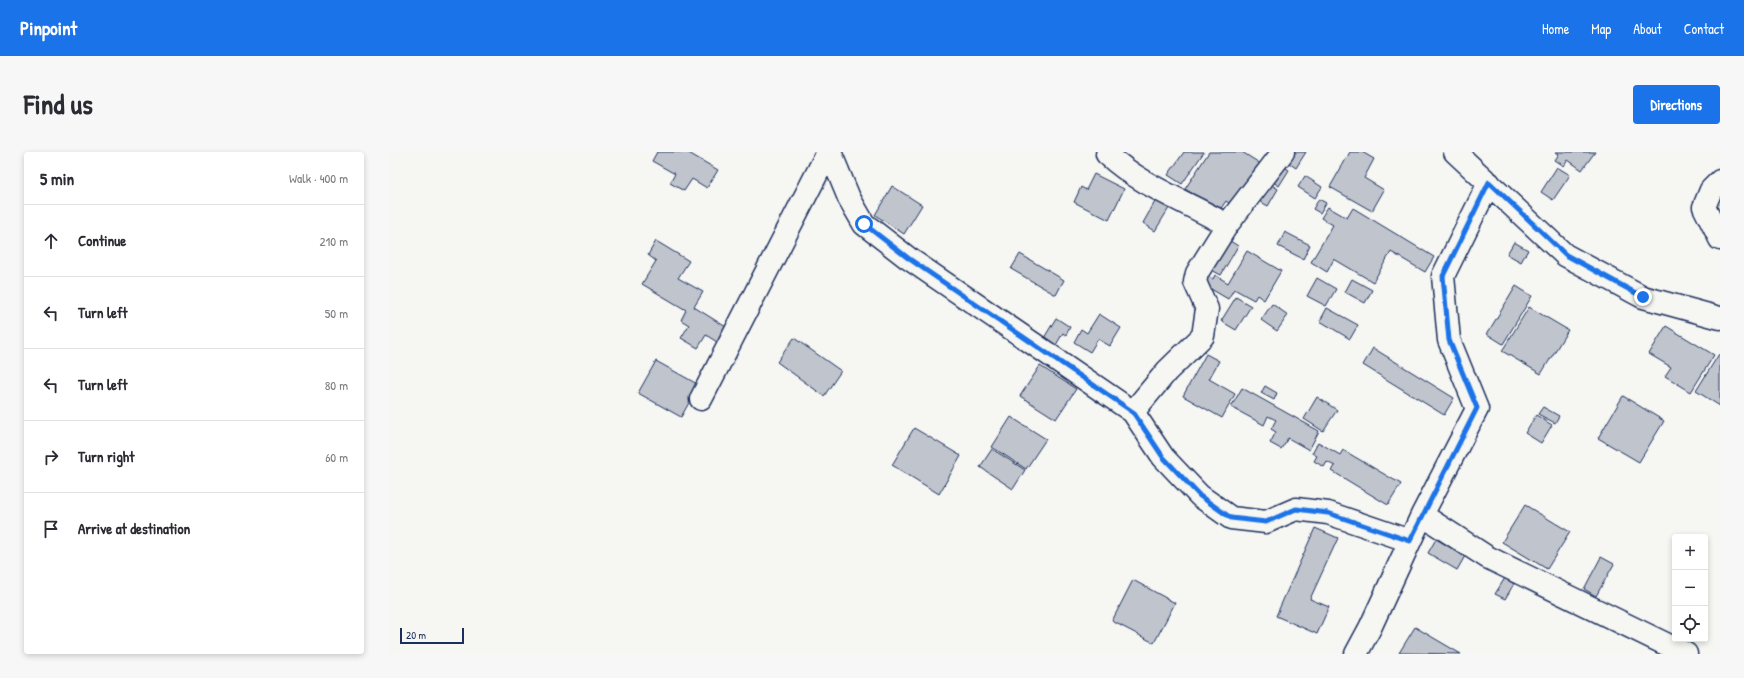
<!DOCTYPE html>
<meta charset="utf-8">
<style>
:root{--surface:#fff;--page:#f7f7f7;--text:#2b2b33;--muted:#7c7c81;--line:#e1e1e2;--accent:#1a73e8}
body{margin:0;font-family:"Patrick Hand",sans-serif;background:var(--page);color:var(--text)}
.controls{position:absolute;right:12px;bottom:12px;display:grid;overflow:hidden;border-radius:4px;box-shadow:0 2px 6px #0003}
.controls button{width:36px;height:36px;display:grid;place-items:center;padding:0;border:0;border-bottom:1px solid var(--line);background:var(--surface);color:var(--text);font:20px sans-serif}
.scale{position:absolute;left:12px;bottom:10px;width:64px;box-sizing:border-box;padding-left:4px;border:2px solid #1b2f5e;border-top:0;font-size:11px;line-height:14px;white-space:nowrap;color:#1b2f5e;-webkit-text-stroke:3px #f6f6f2;paint-order:stroke}
.stop{position:absolute;width:12px;height:12px;margin:-9px;border:3px solid #1a73e8;border-radius:50%;background:#fff}
.stop.end{background:#1a73e8;border-color:#fff;box-shadow:0 1px 4px #0008}
.list{margin:0;padding:0;list-style:none}
h2{display:flex;justify-content:space-between;align-items:center;height:52px;margin:0;padding:0 16px;font-size:17px}
h2 small{font-size:13px;font-weight:400;color:var(--muted)}
.list li{display:grid;grid-template-columns:26px 1fr auto;gap:12px;align-items:center;box-sizing:border-box;height:72px;padding:0 16px;border-top:1px solid var(--line)}
.list b{display:block;font-size:15px;white-space:nowrap}
.list em{font-size:13px;font-style:normal;color:var(--muted)}
.icon{flex:none;width:22px;height:22px;fill:none;stroke:currentColor;stroke-width:2;stroke-linecap:round;stroke-linejoin:round}
.map{position:relative;flex:none;width:1332px;height:502px;overflow:hidden;border-radius:4px}
header{display:flex;align-items:center;gap:24px;box-sizing:border-box;height:56px;padding:0 20px;background:var(--accent);color:#fff}
header strong{font-size:19px}
nav{display:flex;gap:22px;margin-inline-start:auto;font-size:14px}
.intro{display:flex;align-items:center;justify-content:space-between;box-sizing:border-box;height:96px;padding:0 24px}
h1{margin:0;font-size:28px}
.button{padding:10px 18px;border-radius:4px;background:var(--accent);color:#fff;font-size:14px;font-weight:700}
main{display:flex;gap:24px;padding:0 24px}
aside{flex:1;background:var(--surface);border-radius:4px;box-shadow:0 2px 6px #0003}
.map>svg:first-child{display:block}
.building{fill:#c0c4cd;stroke:#1b2f5e}
.lines{fill:none;stroke-linecap:round;stroke-linejoin:round}
.minor-casing{stroke:#1b2f5e;stroke-width:25}
.minor{stroke:#f6f6f2;stroke-width:22}
.route{stroke:#1a73e8;stroke-width:5}
</style>
<header>
<strong>Pinpoint</strong>
<nav><a>Home</a><a>Map</a><a>About</a><a>Contact</a></nav>
</header>
<div class="intro"><h1>Find us</h1><a class="button">Directions</a></div>
<main>
<aside>
<h2>5 min<small>Walk · 400 m</small></h2>
<ul class="list">
<li><svg class="icon" aria-label="ahead" viewBox="0 0 24 24"><path d="M12 20V5M6 11l6-6 6 6"/></svg><div><b>Continue</b></div><em>210 m</em></li>
<li><svg class="icon" aria-label="left" viewBox="0 0 24 24"><path d="M17 20v-9H6M10 6l-5 5 5 5"/></svg><div><b>Turn left</b></div><em>50 m</em></li>
<li><svg class="icon" aria-label="left" viewBox="0 0 24 24"><path d="M17 20v-9H6M10 6l-5 5 5 5"/></svg><div><b>Turn left</b></div><em>80 m</em></li>
<li><svg class="icon" aria-label="right" viewBox="0 0 24 24"><path d="M7 20v-9h11M14 6l5 5-5 5"/></svg><div><b>Turn right</b></div><em>60 m</em></li>
<li><svg class="icon" aria-label="arrive" viewBox="0 0 24 24"><path d="M6 21V4h12l-3 4 3 4H6"/></svg><div><b>Arrive at destination</b></div></li>
</ul>
</aside>
<div class="map">
<svg width="1332" height="502" viewBox="0 0 1332 502">
<rect width="100%" height="100%" fill="#f6f6f2"/>
<filter id="ink" filterUnits="userSpaceOnUse"><feTurbulence type="fractalNoise" baseFrequency=".025" numOctaves="2"/><feDisplacementMap in="SourceGraphic" scale="8" xChannelSelector="R" yChannelSelector="G"/><feConvolveMatrix kernelMatrix="1 2 1 2 8 2 1 2 1" color-interpolation-filters="sRGB"/></filter>
<g filter="url(#ink)">
<path class="building" d="M269,0h30l31,18 -11,18 -15,-9 -8,12 -14,-8 5,-9 -23,-13z
M796,0h20l-22,32 -14,-9z
M821,0h33l19,12 -28,42 -7,-5 -7,10 -34,-22z
M899,0h19l-10,16 -13,-9z
M962,0h12l12,7 -10,19 20,12 -12,21 -42,-24z
M1168,0h39l-13,18 -14,-10 -4,6 -9,-6 4,-6z
M891,12l10,6 -10,16 -10,-7z
M1169,15l13,8 -17,25 -12,-8z
M706,22l30,15 -15,31 -35,-18 7,-15 5,3z
M917,24l17,11 -7,11 -17,-11z
M882,32l8,5 -10,17 -9,-5z
M504,34l30,19 -18,29 -29,-19z
M931,47l7,4 -6,10 -7,-4z
M768,48l13,8 -14,23 -12,-8z
M940,55l19,11 6,-10 81,49 -9,15 -34,-20 -18,30 -39,-23 -7,13 -16,-10 22,-37 -12,-7z
M897,80l25,13 -7,14 -25,-13z
M836,85l14,9 -17,29 -15,-8z
M268,89l33,20 -11,17 25,14 -9,15 32,20 -9,15 -11,-7 -8,13 -17,-10 8,-13 -8,-5 5,-10 -44,-26 14,-23 -8,-6z
M1126,90l14,8 -7,12 -14,-8z
M859,99l34,20 -17,29 -7,-5 -3,5 -20,-11 -6,10 -29,-17 5,-8 9,5 2,-4 13,8z
M632,102l44,26 -8,15 -45,-26z
M929,126l19,11 -10,17 -19,-10z
M964,127l20,11 -7,13 -20,-11z
M1128,134l16,10 -29,48 -16,-10z
M848,145l15,9 -15,24 -15,-9z
M884,152l16,11 -11,16 -16,-11z
M1141,155l39,23 -27,44 -39,-23z
M939,156l31,17 -8,14 -30,-18z
M711,162l22,14 -11,18 -12,-7 -8,13 -16,-10 7,-13 6,4z
M668,166l14,9 -4,8 -3,-2 -7,12 -12,-7z
M1278,174l48,29 -23,37 -26,-16 6,-9 -22,-13z
M406,186l47,33 -17,25 -47,-34z
M985,196l81,50 -10,17 -81,-50z
M818,202l13,7 -10,18 26,15 -13,24 -39,-22z
M1331,202l1,1v51l-24,-15z
M268,209l43,24 -18,32 -43,-24z
M652,214l36,23 -20,30 -36,-23z
M877,234l12,7 -3,7 -13,-7z
M854,236l77,43 -10,19 -21,-12 -7,11 -11,-6 6,-11 -5,-3 5,-9 -8,-4 -4,9 -33,-18z
M1235,244l41,25 -25,41 -41,-24z
M929,245l20,13 -14,21 -19,-12z
M1155,255l16,9 -4,7 -17,-9z
M1148,263l16,10 -11,18 -16,-10z
M623,265l35,22 -20,30 -34,-22z
M526,276l47,28 -22,38 -47,-29z
M930,290l22,13 3,-5 58,34 -13,21 -56,-34 3,-5 -8,-4 -3,5 -10,-6 3,-5 -5,-3z
M604,297l33,21 -12,19 -33,-22z
M1137,353l45,27 -23,37 -45,-27z
M927,376l23,10 -28,61 19,8 -12,27 -41,-18z
M1048,387l29,17 -8,14 -29,-17z
M1213,405l13,7 -18,32 -12,-7z
M1117,426l9,6 -9,15 -10,-5z
M745,428l42,23 -21,40 -42,-22z
M1027,475l46,27 -62,-1z"/>
<g class="lines">
<g class="minor-casing">
<path id="minor" d="M442,0l19,46 15,26 44,34 225,154 30,45 37,39 31,22 35,4 30,-13 32,4 82,28
M1067,0l110,103 78,42 77,21
M719,2c34,32 80,48 120,71l56,-73
M1332,29l-9,9 -7,17 16,32
M313,247l127,-247
M745,260l34,-41 36,-35 4,-27 -12,-27 2,-9 30,-48
M1034,363l65,42 199,97
M968,502l14,-26 52,-113 55,-106 -28,-69 -6,-64 46,-93"/>
</g>
<use href="#minor" class="minor"/>
</g>
</g>
<g class="lines" filter="url(#ink)">
<path class="route" d="M476,72l44,34 225,154 30,45 37,39 31,22 35,4 30,-13 32,4 82,28 67,-133 -28,-68 -6,-64 46,-94 77,73 77,42"/>
</g>
</svg>
<div class="controls">
<button>+</button>
<button>−</button>
<button><svg class="icon" aria-label="locate" viewBox="0 0 24 24"><circle cx="12" cy="12" r="6"/><path d="M12 2v4M12 18v4M2 12h4M18 12h4"/></svg></button>
</div>
<div class="scale">20 m</div>
<div class="stop" style="left:476px;top:72px"></div>
<div class="stop end" style="left:1255px;top:145px"></div>
</div>
</main>
